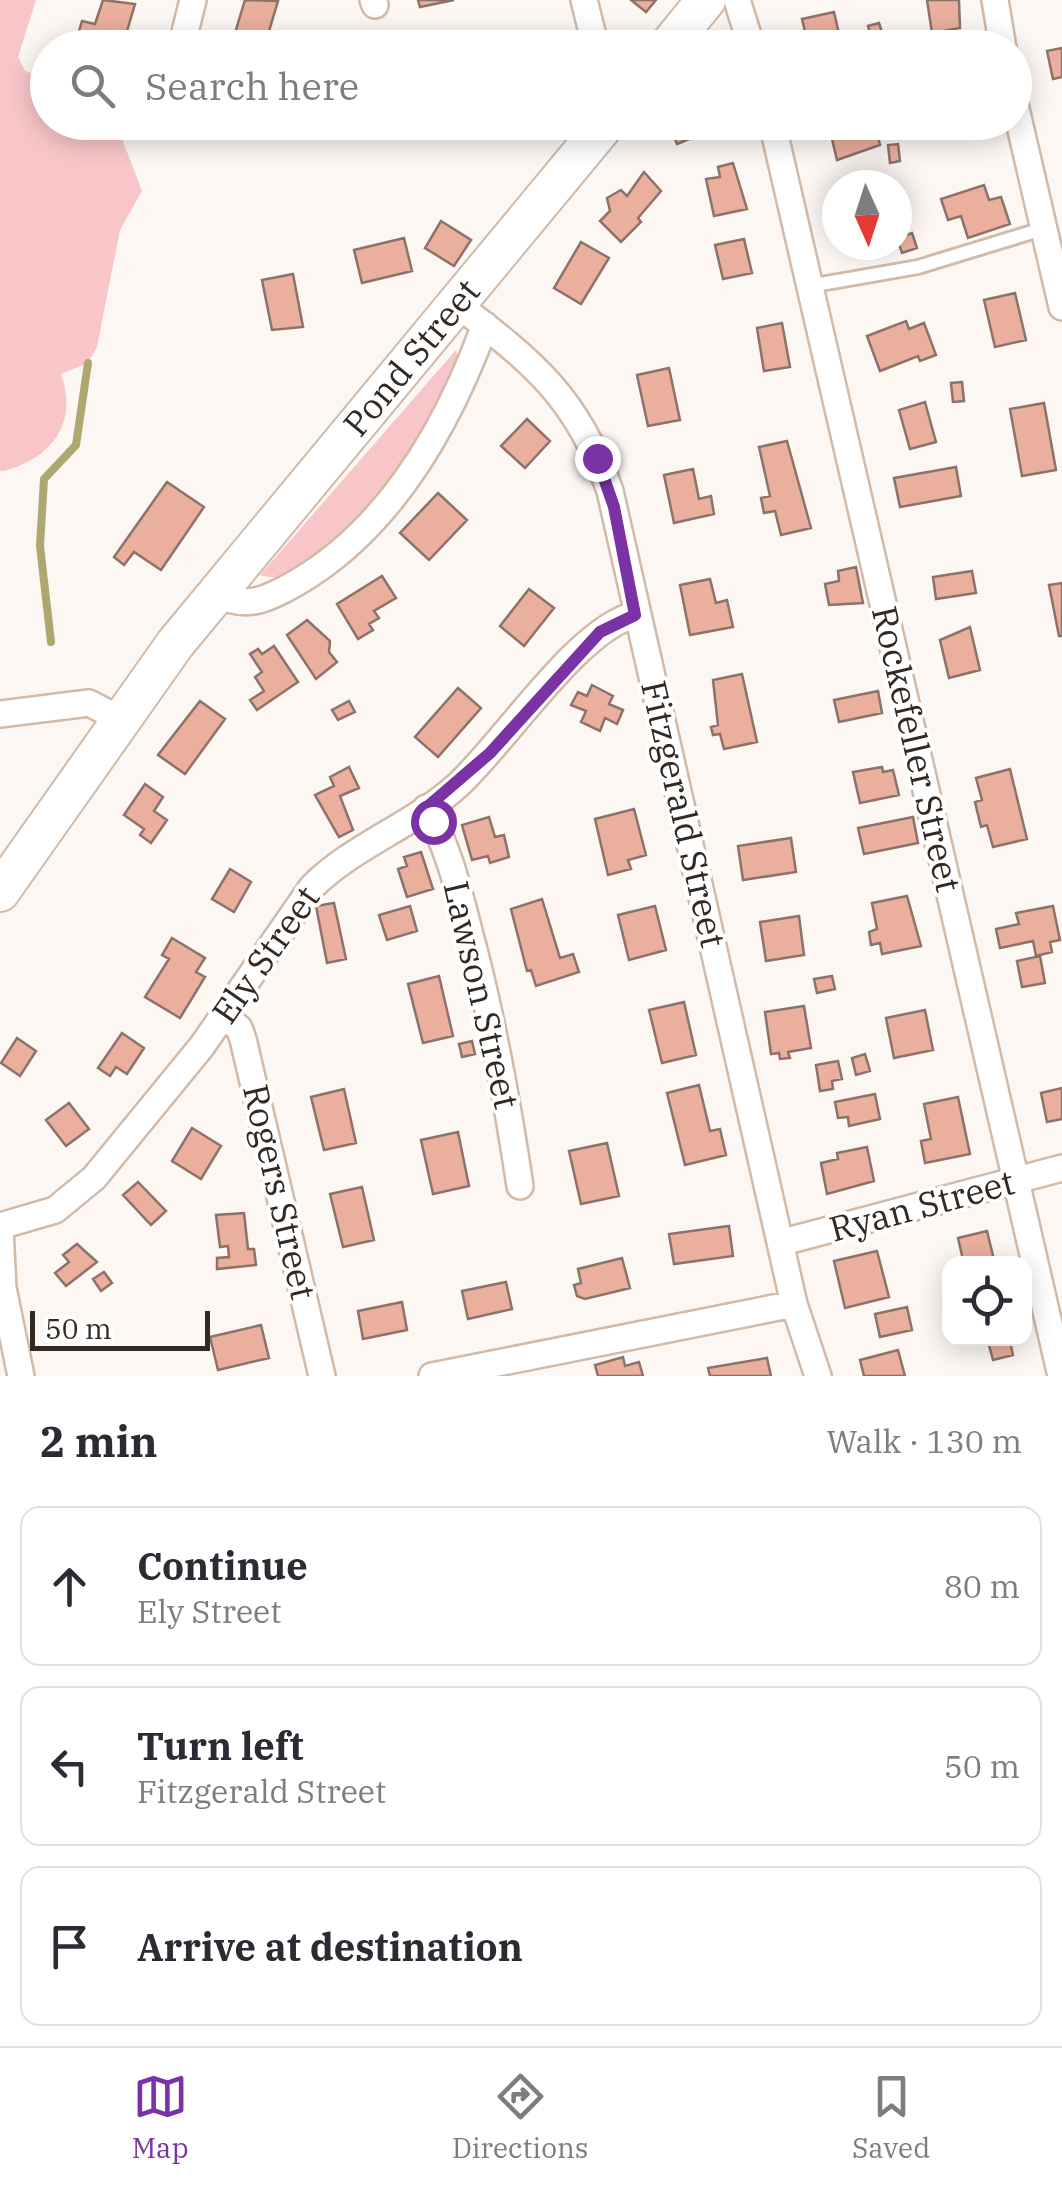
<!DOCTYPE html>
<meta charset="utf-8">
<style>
:root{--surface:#fff;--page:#f2f2f3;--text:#2b2b33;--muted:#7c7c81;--line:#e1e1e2;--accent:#7a32a4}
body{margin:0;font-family:"IBM Plex Serif",serif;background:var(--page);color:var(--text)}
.controls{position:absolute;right:30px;bottom:30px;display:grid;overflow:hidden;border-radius:20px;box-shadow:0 5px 25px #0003}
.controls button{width:90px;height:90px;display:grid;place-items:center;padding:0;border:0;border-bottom:2px solid var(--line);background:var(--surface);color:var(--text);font:50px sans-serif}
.compass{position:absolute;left:822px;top:170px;width:90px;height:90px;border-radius:50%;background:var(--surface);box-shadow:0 5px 25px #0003;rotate:177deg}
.scale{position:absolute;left:30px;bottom:25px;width:180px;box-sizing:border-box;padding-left:10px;border:5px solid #322922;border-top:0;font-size:28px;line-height:35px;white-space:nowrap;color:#322922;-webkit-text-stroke:8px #fff;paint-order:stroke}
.stop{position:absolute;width:30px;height:30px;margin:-22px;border:8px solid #7a32a4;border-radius:50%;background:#fff}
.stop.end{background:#7a32a4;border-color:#fff;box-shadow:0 2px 10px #0008}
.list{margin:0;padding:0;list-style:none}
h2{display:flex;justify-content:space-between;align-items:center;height:130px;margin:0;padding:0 40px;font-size:42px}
h2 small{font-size:32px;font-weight:400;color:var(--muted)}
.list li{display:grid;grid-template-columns:65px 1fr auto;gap:30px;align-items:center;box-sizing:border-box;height:160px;margin:0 20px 20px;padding:0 20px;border:2px solid var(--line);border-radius:20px}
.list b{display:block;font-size:38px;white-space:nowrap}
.list p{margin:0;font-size:32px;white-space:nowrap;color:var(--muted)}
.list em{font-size:32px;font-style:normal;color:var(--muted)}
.icon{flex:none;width:55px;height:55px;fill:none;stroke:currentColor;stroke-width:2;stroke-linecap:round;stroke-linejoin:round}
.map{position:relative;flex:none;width:1062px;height:1376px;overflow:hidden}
.search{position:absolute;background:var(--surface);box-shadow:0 5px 25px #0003;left:30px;right:30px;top:30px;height:110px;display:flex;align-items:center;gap:25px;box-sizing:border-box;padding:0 35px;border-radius:55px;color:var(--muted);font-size:38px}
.sheet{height:670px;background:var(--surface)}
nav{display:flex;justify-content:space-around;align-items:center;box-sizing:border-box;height:140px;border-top:2px solid var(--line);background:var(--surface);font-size:28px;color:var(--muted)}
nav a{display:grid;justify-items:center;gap:5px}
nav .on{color:var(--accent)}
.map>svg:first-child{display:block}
.green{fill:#f8c6c9}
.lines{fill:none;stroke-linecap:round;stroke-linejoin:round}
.stream{stroke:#aea76f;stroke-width:8}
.building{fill:#eaaf9d;stroke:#8d726a;stroke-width:2.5}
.lane-casing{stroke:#d2baa8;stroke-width:18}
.street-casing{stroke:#d2baa8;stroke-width:30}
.secondary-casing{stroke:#d2baa8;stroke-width:42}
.lane{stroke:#fff;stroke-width:12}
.street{stroke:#fff;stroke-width:25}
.secondary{stroke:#fff;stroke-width:38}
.route{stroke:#7a32a4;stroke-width:12}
.labels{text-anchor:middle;stroke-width:8;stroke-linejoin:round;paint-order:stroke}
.street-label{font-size:35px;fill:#322922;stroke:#fff}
</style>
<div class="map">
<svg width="1062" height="1376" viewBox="0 0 1062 1376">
<rect width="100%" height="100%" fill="#fcf7f3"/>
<path class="green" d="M0,0h36l-18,57 7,14 22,7 1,44 68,1 26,68 -22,39 -23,117 -9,16 -27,11c18,49 -10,85 -57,97h-4z
M456,350c16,41 -112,200 -151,219 -15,7 -29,11 -45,6z"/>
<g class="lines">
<path class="stream" d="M51,642l-11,-96 4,-67 32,-34 12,-82"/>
</g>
<path class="building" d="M103,0l32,4 -13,44 -45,-10 5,-17 13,3z
M245,0l33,1 -14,47 -33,-2z
M418,0h36l-34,7z
M631,0h25l-10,12z
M927,0h32l1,28 -28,5z
M834,12l8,35 -33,1 -7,-29z
M879,23l5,15 -12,3 -4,-15z
M1062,48v29l-9,2 -6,-28z
M668,122h62l-53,22z
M828,122h32l3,10 13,-3 4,16 -43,15z
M941,122h43l1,2 -42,8z
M898,144l2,17 -10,2 -2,-18z
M733,163l14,46 -33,7 -8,-37 14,-2 -2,-10z
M644,172l17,19 -23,27 3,4 -20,20 -21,-21 10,-10 -3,-13 14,-8 6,6z
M984,185l5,15 12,-3 9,27 -42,14 -7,-22 -13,4 -7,-21z
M441,221l30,19 -17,26 -29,-18z
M912,233l5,15 -15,5 -5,-15z
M404,238l8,33 -50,12 -8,-33z
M744,239l8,34 -29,6 -8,-34z
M581,242l28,16 -28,46 -27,-16z
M293,274l10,53 -31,3 -10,-50z
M1015,293l11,47 -31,7 -11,-47z
M906,321l3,8 15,-6 12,32 -16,6 -2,-5 -38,15 -13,-35z
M782,323l8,44 -26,4 -7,-43z
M669,368l11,52 -32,6 -11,-51z
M962,382l2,19 -11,1 -2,-19z
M925,402l11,40 -26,7 -11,-39z
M1044,403l12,67 -34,6 -12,-67z
M527,419l23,22 -25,27 -24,-22z
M787,441l24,87 -30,7 -6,-24 -11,2 -3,-15 9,-2 -11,-49z
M956,467l5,29 -61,11 -6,-29z
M693,469l6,30 12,-3 3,18 -40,9 -10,-48z
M167,482l37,25 -43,63 -27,-18 -10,13 -10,-8z
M438,493l29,27 -38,40 -29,-27z
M856,567l7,36 -34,2 -4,-21 14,-3 -1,-10z
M972,571l4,22 -40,6 -3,-22z
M382,576l14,22 -22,13 5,7 -10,6 4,6 -15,9 -21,-35z
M710,579l6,24 11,-3 6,27 -43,8 -10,-50z
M1062,583v53h-3l-10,-51z
M529,589l25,19 -30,38 -24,-20z
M307,620l23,21 -1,11 8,10 -21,17 -29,-44z
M970,627l10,43 -31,8 -9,-38z
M274,646l24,36 -41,28 -7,-10 14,-9 -9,-14 7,-5 -12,-18 8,-5 4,5z
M742,674l15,68 -33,7 -4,-15 -7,1 -2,-8 7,-2 -5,-45z
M592,685l21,11 -4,8 14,6 -6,14 -12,-6 -5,13 -19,-9 5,-11 -15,-6 7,-13 9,4z
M458,688l23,20 -43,49 -23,-20z
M878,691l4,22 -43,9 -5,-22z
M200,701l25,18 -40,55 -27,-19z
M349,701l6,11 -17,8 -6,-10z
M349,767l10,21 -19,8 13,34 -14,7 -24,-42 19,-9 -4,-9z
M882,767l1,5 10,-2 6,25 -39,8 -7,-31z
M1010,769l17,70 -34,8 -6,-22 -6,2 -6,-25 7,-2 -6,-22z
M145,784l18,13 -9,14 13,9 -16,23 -11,-8 4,-6 -20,-14z
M634,809l12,46 -18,5 3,9 -23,6 -13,-56z
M489,817l6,20 9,-2 5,22 -19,6 -2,-7 -16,4 -10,-35z
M913,817l5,26 -54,11 -6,-26z
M791,838l5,34 -53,8 -5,-34z
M421,852l12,37 -26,8 -9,-28 9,-3 -3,-9z
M230,869l21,13 -17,30 -22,-13z
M907,896l14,50 -39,8 -2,-11 -9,2 -2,-13 8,-3 -5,-26z
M542,899l18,59 13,-4 6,18 -43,14 -5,-16 -4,1 -16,-62z
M334,903l12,56 -19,4 -11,-57z
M410,906l7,25 -30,9 -8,-25z
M655,906l11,44 -37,10 -11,-45z
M1053,906l7,34 -10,2 2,10 -16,4 -3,-15 -33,7 -4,-19 23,-5 -3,-11z
M799,916l5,39 -38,6 -6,-39z
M172,938l33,20 -9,14 9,5 -25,41 -35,-21 24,-38 -7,-4z
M1040,956l5,27 -23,4 -5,-26z
M439,976l14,60 -30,7 -15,-59z
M832,976l3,13 -18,4 -3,-14z
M684,1002l12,53 -34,8 -13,-53z
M804,1006l7,42 -23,4 2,6 -10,1 -1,-6 -8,1 -6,-42z
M925,1010l8,40 -39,8 -8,-40z
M122,1033l22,15 -17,26 -11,-7 -6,9 -12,-8z
M17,1038l19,13 -16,25 -19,-13z
M472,1041l3,13 -13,3 -3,-13z
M865,1054l5,17 -14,4 -4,-17z
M838,1061l4,18 -10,2 1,8 -13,2 -4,-26z
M699,1085l11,46 10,-2 6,26 -41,10 -18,-72z
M1062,1088v31l-15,3 -6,-29z
M344,1089l12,54 -32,7 -13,-53z
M875,1094l5,25 -31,7 -1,-9 -10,1 -3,-16z
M958,1097l12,57 -45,9 -4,-22 10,-2 -7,-35z
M69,1103l20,26 -23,17 -20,-26z
M192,1128l29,18 -20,33 -29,-18z
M458,1132l11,54 -36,8 -12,-54z
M607,1143l12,53 -38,8 -12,-53z
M867,1147l7,34 -47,13 -6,-31 17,-4 -1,-6z
M138,1182l28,29 -15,14 -28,-30z
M362,1187l12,53 -31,7 -13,-53z
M244,1213l4,36h6l2,16 -39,4v-11l12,-1 -1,-11 -8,1 -4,-32z
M729,1226l4,30 -59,8 -5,-30z
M987,1231l8,33h-31l-6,-26z
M77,1244l20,18 -31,24 -11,-13 14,-11 -6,-7z
M877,1251l12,46 -44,11 -11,-47z
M622,1258l8,30 -45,11 -8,-3 -3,-11 7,-2 -3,-14z
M104,1272l8,11 -11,8 -8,-12z
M506,1282l6,27 -44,10 -6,-28z
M402,1302l5,28 -44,9 -5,-28z
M907,1307l5,23 -32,7 -5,-23z
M261,1325l8,33 -51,12 -8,-33z
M987,1338h22l4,17 -20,5z
M898,1350l7,26h-41l-4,-16z
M623,1357l2,9 14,-4 4,14h-45l-3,-11z
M767,1358l4,18h-61l-2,-8z"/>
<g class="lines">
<g class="lane-casing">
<path id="lane" d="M809,286l109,-19 124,-38"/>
</g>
<g class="street-casing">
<path id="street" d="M373,0l2,5
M584,0l12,48
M737,0l15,48
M995,0l8,48
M181,48l12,-48
M1014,100l48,207
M772,122l289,1254
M458,305c75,57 120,93 152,186l184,813 24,72
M217,593c28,18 53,5 79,-10 95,-55 152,-157 189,-258
M0,714l89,-11 29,15
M426,808c22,38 32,80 43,123 23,84 38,169 51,255
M224,1016l15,12 4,11 79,337
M0,1226l55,-16 39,-32 108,-132 110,-159c42,-42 102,-62 146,-102 47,-43 120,-157 177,-170
M0,1228l3,60 18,88
M783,1242l279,-74
M432,1376l362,-72"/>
</g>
<g class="secondary-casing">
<g id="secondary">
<path d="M667,48l39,-48"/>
<path id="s1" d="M0,892l175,-248 432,-522"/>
</g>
</g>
<use href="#lane" class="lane"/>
<use href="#street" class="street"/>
<use href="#secondary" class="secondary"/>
</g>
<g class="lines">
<path class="route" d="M433,821l-7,-13 64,-55 110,-121 35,-17 -21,-108 -17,-49"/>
</g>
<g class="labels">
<g class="street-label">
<text dy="12" stroke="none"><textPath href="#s1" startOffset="675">Pond Street</textPath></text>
<text transform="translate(916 749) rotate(77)" y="12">Rockefeller Street</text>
<text transform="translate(683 814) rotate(77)" y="12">Fitzgerald Street</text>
<text transform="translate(266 955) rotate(-55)" y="12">Ely Street</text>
<text transform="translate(481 995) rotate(77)" y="12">Lawson Street</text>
<text transform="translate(279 1192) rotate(77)" y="12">Rogers Street</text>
<text transform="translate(922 1206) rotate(-15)" y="12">Ryan Street</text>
</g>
</g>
</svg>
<div class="controls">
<button><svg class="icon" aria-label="locate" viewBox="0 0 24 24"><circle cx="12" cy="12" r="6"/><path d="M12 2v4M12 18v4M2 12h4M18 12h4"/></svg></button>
</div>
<svg class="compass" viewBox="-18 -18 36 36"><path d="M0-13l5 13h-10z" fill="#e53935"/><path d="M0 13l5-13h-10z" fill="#7c7c81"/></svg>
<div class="scale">50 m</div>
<div class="stop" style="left:433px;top:821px"></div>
<div class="stop end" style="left:597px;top:458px"></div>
<div class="search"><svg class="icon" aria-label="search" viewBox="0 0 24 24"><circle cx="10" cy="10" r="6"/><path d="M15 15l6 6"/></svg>Search here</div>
</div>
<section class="sheet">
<h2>2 min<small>Walk · 130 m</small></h2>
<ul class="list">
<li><svg class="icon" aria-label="ahead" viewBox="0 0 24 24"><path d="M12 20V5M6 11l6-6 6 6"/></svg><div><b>Continue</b><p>Ely Street</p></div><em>80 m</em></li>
<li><svg class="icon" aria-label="left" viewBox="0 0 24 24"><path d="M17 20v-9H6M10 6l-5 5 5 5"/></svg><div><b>Turn left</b><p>Fitzgerald Street</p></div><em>50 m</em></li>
<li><svg class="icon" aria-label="arrive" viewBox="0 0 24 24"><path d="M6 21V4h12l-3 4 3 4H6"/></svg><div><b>Arrive at destination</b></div></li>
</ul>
</section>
<nav>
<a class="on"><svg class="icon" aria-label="map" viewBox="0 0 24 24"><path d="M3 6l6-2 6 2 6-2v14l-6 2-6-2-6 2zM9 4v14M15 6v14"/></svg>Map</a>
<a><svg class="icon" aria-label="directions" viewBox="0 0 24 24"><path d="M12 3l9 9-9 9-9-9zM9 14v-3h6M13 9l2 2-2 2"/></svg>Directions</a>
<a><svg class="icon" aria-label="saved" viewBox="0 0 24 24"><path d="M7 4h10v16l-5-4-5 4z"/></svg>Saved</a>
</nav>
